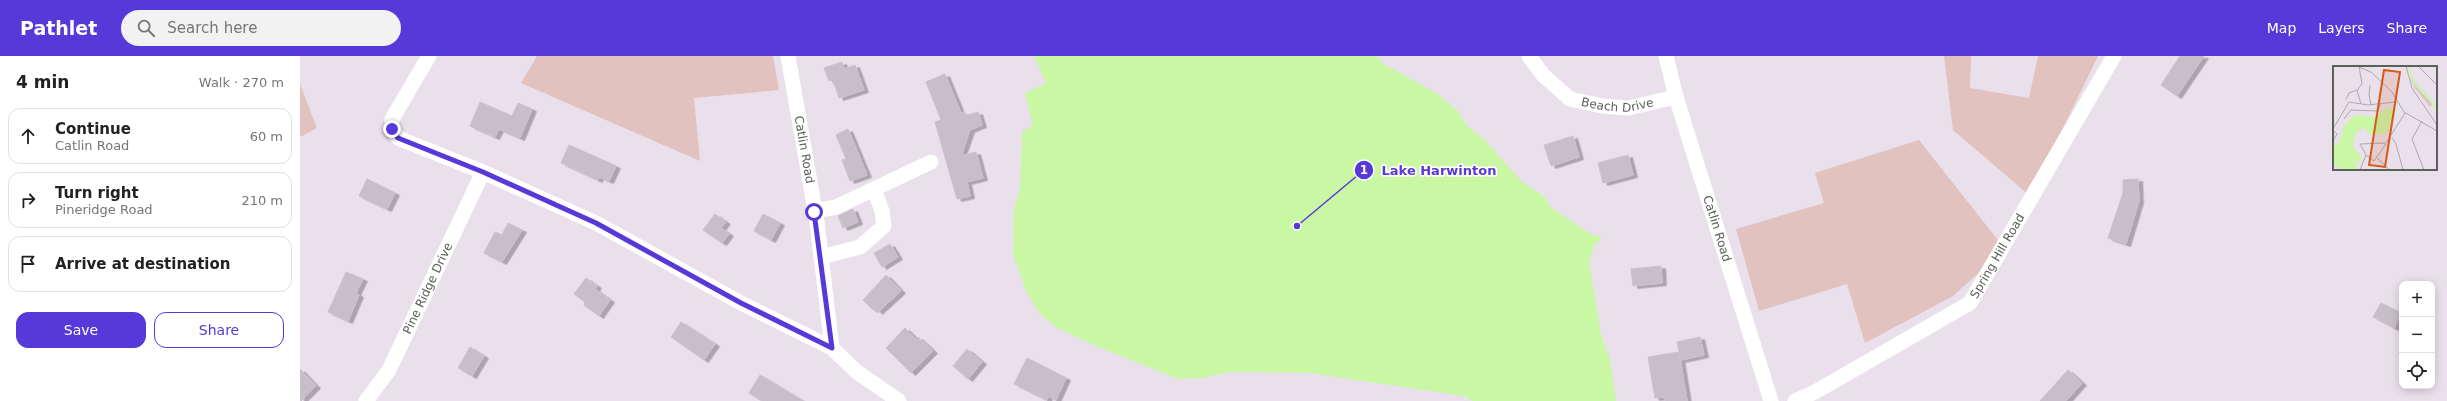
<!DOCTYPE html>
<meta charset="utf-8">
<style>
:root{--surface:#fff;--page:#f2f2f2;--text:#222;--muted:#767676;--line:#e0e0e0;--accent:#5738d9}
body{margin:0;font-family:"DejaVu Sans",sans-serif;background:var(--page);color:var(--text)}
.controls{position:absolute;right:12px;bottom:12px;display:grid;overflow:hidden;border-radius:8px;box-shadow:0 2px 10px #0003}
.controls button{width:36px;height:36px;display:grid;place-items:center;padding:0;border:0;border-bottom:1px solid var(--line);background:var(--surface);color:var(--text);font:20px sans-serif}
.stop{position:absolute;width:12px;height:12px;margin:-9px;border:3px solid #5738d9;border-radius:50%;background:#fff}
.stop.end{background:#5738d9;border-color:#fff;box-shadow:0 1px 4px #0008}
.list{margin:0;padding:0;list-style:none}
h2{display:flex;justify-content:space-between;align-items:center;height:52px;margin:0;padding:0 16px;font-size:17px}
h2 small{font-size:13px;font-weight:400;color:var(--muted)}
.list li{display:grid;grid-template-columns:26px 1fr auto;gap:12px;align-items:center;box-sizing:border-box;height:56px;margin:0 8px 8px;padding:0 8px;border:1px solid var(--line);border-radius:12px}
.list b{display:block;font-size:15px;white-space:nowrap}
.list p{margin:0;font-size:13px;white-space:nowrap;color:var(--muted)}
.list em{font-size:13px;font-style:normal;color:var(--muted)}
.actions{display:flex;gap:8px;padding:12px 16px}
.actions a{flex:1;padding:9px 0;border:1px solid var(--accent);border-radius:12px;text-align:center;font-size:14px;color:var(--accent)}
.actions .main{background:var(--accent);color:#fff}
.icon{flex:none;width:22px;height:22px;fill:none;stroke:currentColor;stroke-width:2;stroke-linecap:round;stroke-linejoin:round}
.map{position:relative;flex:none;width:2147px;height:345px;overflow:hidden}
header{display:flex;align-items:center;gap:24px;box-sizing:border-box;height:56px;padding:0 20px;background:var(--accent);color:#fff}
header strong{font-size:19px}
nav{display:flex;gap:22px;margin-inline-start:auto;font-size:14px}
.search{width:280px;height:36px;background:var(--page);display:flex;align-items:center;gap:10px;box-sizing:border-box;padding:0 14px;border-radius:22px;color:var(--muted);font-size:15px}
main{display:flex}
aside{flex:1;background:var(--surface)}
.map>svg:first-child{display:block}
.green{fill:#e1c2be}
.water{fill:#c9f7a4}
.building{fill:#c6bfc8;stroke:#cbbfce;filter:url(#shadow)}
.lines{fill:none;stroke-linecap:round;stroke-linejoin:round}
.minor{stroke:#fff;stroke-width:15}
.route{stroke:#5738d9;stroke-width:5}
.labels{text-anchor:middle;stroke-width:3.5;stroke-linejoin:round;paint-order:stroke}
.street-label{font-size:12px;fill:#5b6059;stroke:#fff}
.inset-river{fill:none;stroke:#c9f7a4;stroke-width:2}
.inset-road{fill:none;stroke:#aca9ad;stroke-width:1}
.view{fill:#d35a18;fill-opacity:0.15;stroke:#d35a18;stroke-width:2}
.inset-edge{fill:none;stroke:#5b6059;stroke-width:2}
.leader{fill:none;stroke:#5738d9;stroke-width:1.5}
.callout-dot{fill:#5738d9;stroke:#fff;stroke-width:1.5}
.mark-label{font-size:12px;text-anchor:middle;font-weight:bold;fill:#fff}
.callout-label{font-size:13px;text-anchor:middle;font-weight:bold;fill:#5738d9;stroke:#fff;stroke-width:3.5;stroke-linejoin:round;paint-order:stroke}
</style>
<header>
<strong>Pathlet</strong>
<div class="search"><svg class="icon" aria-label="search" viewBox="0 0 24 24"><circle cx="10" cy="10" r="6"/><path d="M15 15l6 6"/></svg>Search here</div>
<nav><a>Map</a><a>Layers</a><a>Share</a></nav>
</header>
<main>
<aside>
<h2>4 min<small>Walk · 270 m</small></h2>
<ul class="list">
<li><svg class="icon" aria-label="ahead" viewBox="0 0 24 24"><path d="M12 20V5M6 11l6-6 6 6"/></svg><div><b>Continue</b><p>Catlin Road</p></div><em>60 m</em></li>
<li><svg class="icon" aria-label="right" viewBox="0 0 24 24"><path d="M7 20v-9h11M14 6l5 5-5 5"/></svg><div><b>Turn right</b><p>Pineridge Road</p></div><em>210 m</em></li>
<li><svg class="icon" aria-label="arrive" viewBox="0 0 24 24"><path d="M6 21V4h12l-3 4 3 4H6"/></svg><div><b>Arrive at destination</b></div></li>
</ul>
<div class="actions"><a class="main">Save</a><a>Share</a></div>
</aside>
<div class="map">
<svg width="2147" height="345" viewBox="0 0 2147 345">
<defs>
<filter id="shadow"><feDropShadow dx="4.5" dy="2.5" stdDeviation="0" flood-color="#0004"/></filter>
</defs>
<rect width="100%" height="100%" fill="#e9e0eb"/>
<path class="green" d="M237,0h236l6,34 -85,8 6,63 -179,-78z
M1644,0h27l-1,32 59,10 9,-42h60l-68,140 -77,-66z
M0,28l17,44 -17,9z
M1619,84l82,104 -17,24 -31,28 -88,47 -18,-59 -88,27 -23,-82 88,-26 -9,-30z"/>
<path class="water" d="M734,0h343l5,7 57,32 20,17 7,13 18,14 38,43 23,15 4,9 43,29 8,1 1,4 -6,4 -6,18 12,73 9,24 6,42h-143l-9,-5 -154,-23 -81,-1 -28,6 -23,1 -84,-34 -37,-17 -17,-14 -13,-21 -14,-38 1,-46 6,-21 2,-56 11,-7 -8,-32 21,-10z"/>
<path class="building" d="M1880,0h24l-27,40 -16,-11z
M542,6l2,7 11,-4 9,25 -25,8 -6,-18 -4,1 -5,-13z
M645,18l16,39 3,-1 1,4 13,-4 4,13 -12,5 -9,26 15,-4 7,26 -16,4 3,14 -13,3 -22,-77 6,-2 -15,-38z
M180,46l32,14 6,-13 14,6 -12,29 -21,-9 -4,8 -25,-11z
M548,73l19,46 -17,6 -8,-21 4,-1 -10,-24z
M1273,80l6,21 -28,9 -7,-21z
M269,89l47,21 -7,15 -10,-4 -1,3 -37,-17z
M1328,99l5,20 -30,8 -5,-20z
M67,123l28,14 -8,16 -28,-13z
M1838,123l1,22 -13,43 -18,-6 15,-45v-13z
M553,153l5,13 -15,6 -5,-12z
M415,158l11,8 -5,6 8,6 -7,9 -19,-13z
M463,158l17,9 -9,17 -17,-9z
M208,167l14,7 -20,32 -18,-9 11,-21 7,3z
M590,188l8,13 -16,10 -8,-14z
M1361,210l1,17 -29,3 -2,-17z
M46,216l17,7 -7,14 3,2 -11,26 -20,-9z
M586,219l15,16 -23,21 -3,-4 -2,2 -10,-10z
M286,222l11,8 -2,3 15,11 -11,16 -15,-11 1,-3 -11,-8z
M2081,247l20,10 -7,15 -21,-11z
M381,266l34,22 -11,16 -33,-23z
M605,272l11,11 2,-2 15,14 -22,22 -25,-25z
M1400,281l4,18 -23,5 -4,-18z
M170,291l14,9 -12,20 -14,-8z
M667,293l15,13 -14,17 -15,-13z
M1379,296l8,49h-22l-1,-4 -9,1 -7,-41z
M727,302l39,20 -10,22 -8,-4 -1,4 -33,-16z
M0,313l16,17 -15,15h-1z
M1768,314l14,13 -16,18h-26z
M460,319l43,26h-41l-13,-8z"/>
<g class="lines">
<g class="minor">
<path d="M129,0l-37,63v10l6,9 85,34 113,51 145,80 91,45"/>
<path id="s1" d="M488,0l29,166 15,126 25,24 42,29"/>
<path id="s2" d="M1229,0l14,19 27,24 32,7 26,2 48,-11"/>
<path id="s3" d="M1366,0l10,41 95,304"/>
<path d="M514,155l22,-4 95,-45"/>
<path d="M521,201l39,-10 24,-21 -2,-15 -8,-22"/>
<path id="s4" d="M66,345l23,-31 94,-198"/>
<path id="s5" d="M1495,345l20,-9 155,-89 144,-247"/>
</g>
</g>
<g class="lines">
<path class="route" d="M92,73l6,9 85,34 113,51 145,80 91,45 -18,-136"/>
</g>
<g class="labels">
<g class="street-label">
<text dy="4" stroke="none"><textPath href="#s2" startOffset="108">Beach Drive</textPath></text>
<text dy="4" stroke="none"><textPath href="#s1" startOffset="95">Catlin Road</textPath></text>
<text dy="4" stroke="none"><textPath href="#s3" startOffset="180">Catlin Road</textPath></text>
<text dy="4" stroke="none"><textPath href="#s5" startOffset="255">Spring Hill Road</textPath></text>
<text dy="4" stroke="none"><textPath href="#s4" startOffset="129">Pine Ridge Drive</textPath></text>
</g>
</g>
<g transform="translate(2033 10)">
<rect width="104" height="104" fill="#e9e0eb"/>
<path d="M77,10l23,27 -3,4 -15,-19z" fill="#e1c2be"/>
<path d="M53,42l10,2 -10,24h-18l-4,-7 -9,7 -2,12 9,13 -3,5 -5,-4 4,10h-18l-2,-4 -5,-1v-19l6,-3 5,-17 6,-7 5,-4 21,2z" fill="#c9f7a4"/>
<path class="inset-river" d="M75,1l7,17 22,24"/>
<path class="inset-road" d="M26,0l3,18 -5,6 4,14M73,0l6,22 25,37M85,0l19,19M26,1l12,5 21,20 12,20 33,19M37,19l-1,10 2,10M13,33l3,-6 8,-3M11,53l7,-9 26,1 4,-7M89,55l-10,18 12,31M0,63l16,-27 19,3 27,-3M0,64l4,4 -4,7M59,72l4,6 7,26M33,89l8,6 12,-17M43,91l14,13M27,104l6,-15 -6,-11 26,-1 19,-30"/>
<path class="view" d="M51,4l16,2 -15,95 -16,-2z"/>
<rect width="104" height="104" class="inset-edge"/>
</g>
<path class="leader" d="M997 170L1064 114"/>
<g class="callout-dot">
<circle cx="997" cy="170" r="4"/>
<circle cx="1064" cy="114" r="10"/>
</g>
<g class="mark-label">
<text x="1064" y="118">1</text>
</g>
<g class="callout-label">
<text x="1139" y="119">Lake Harwinton</text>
</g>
</svg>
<div class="controls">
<button>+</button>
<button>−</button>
<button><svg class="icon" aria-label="locate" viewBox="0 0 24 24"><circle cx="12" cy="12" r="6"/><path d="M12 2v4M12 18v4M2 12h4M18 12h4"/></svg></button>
</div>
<div class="stop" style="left:514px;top:156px"></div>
<div class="stop end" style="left:92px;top:73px"></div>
</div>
</main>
